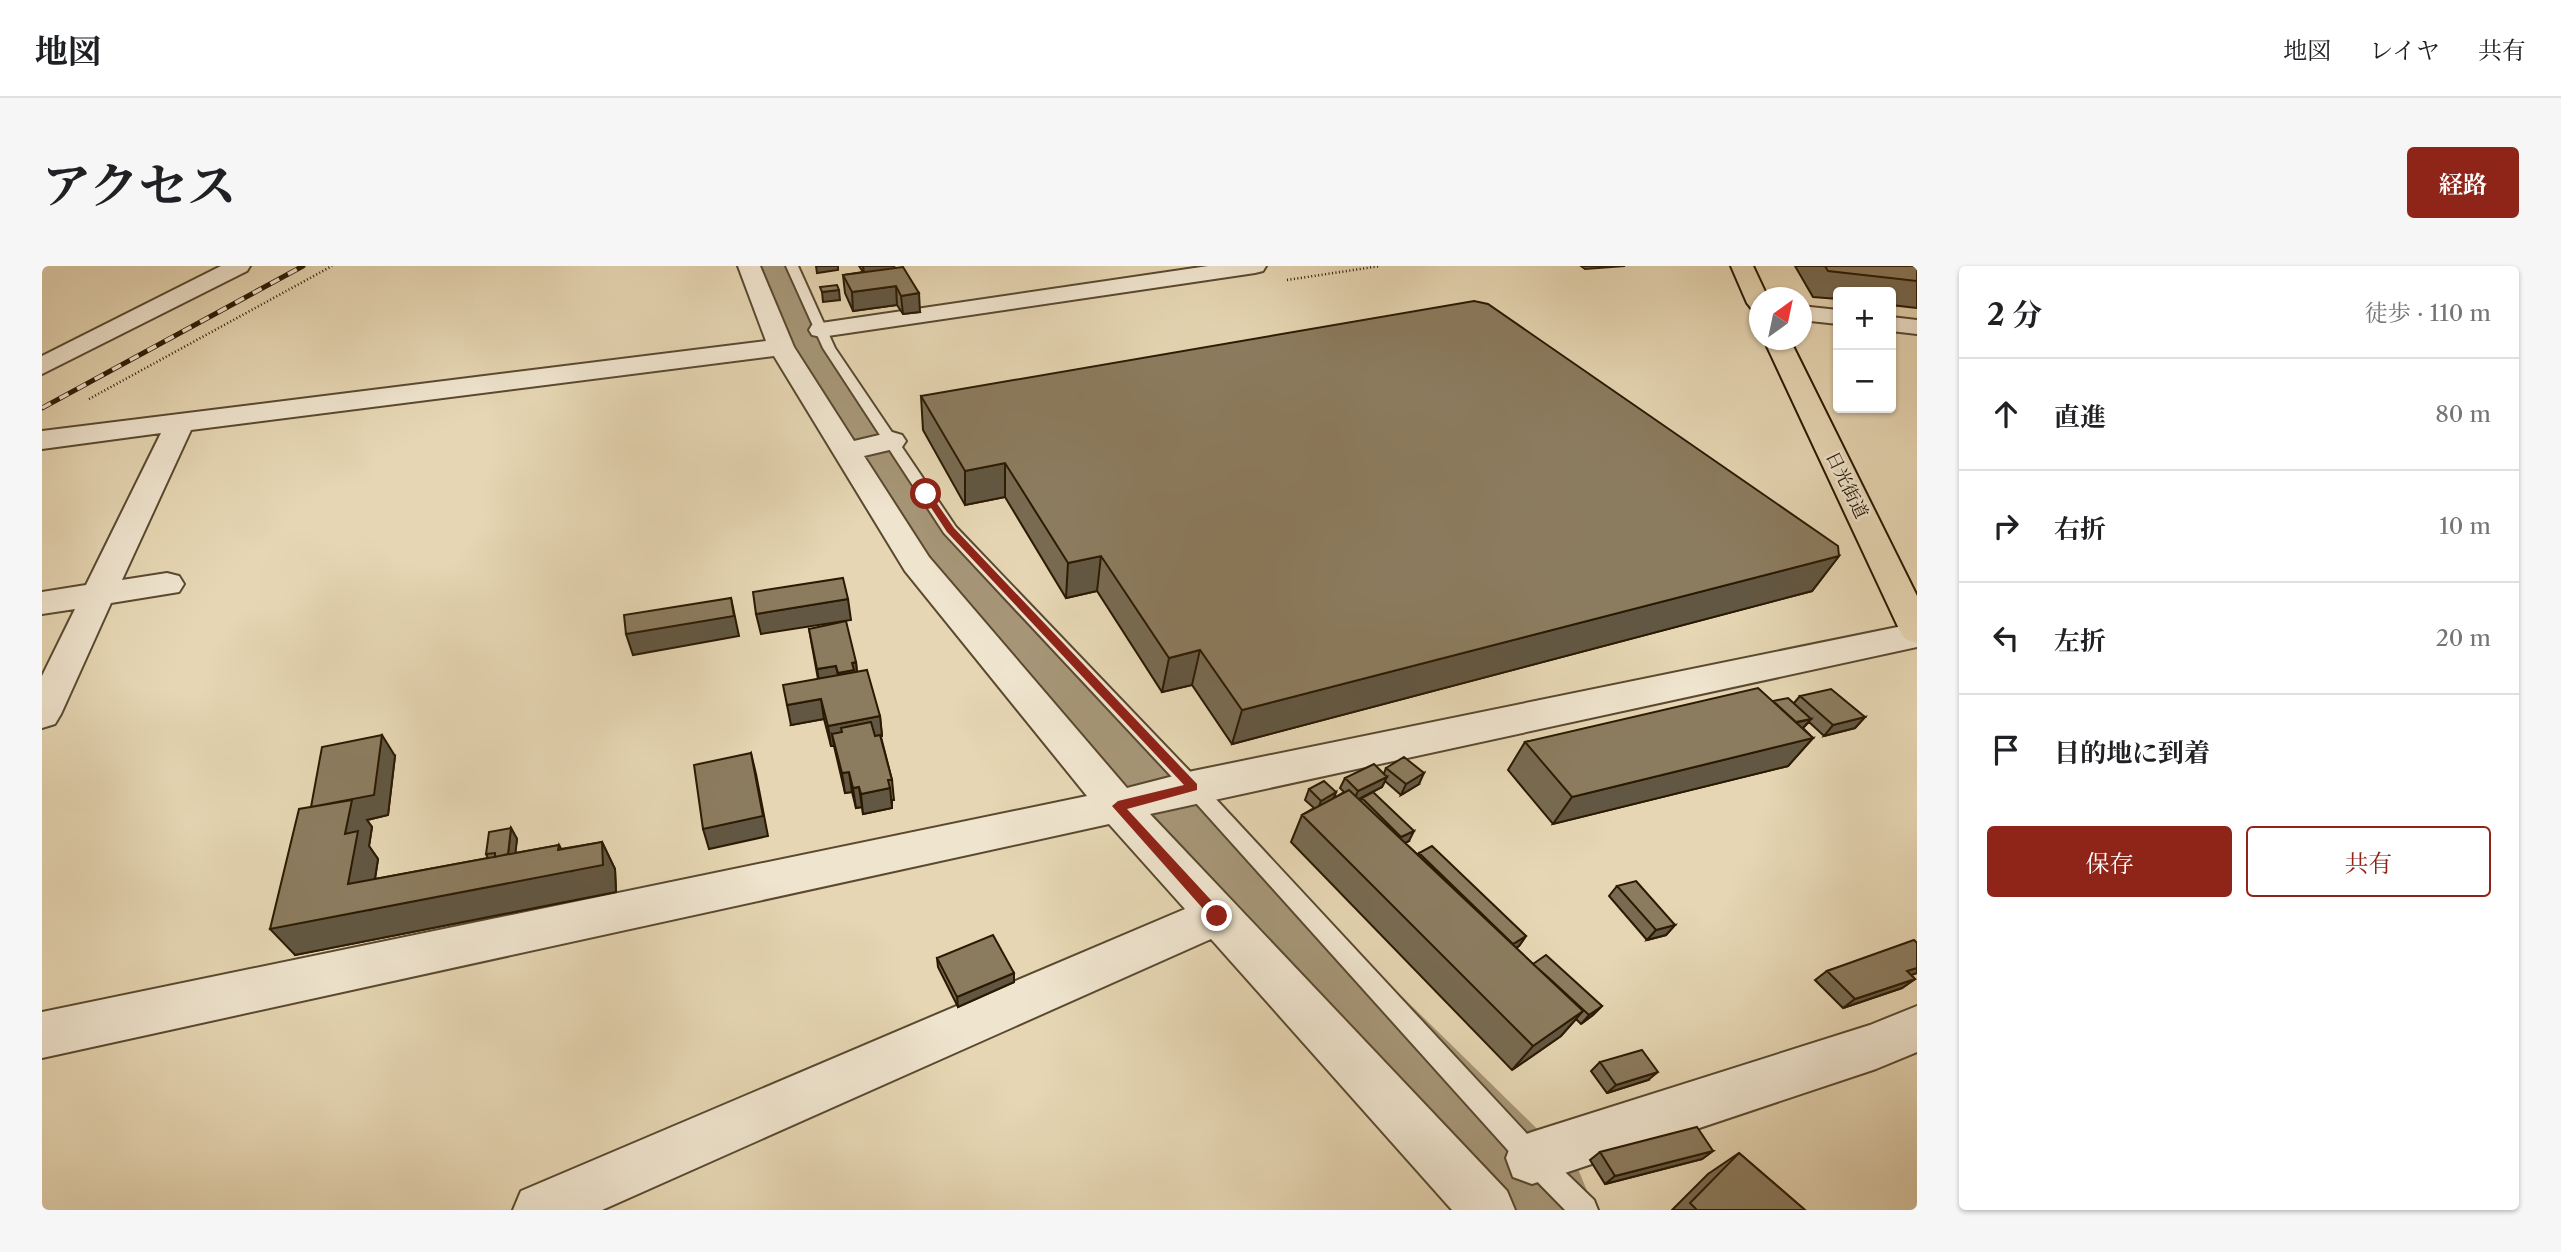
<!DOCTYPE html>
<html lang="ja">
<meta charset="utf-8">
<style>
:root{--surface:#fff;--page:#f6f6f6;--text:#202124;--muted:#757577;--line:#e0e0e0;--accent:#8f2418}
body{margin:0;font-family:"Libre Caslon Text","Noto Serif JP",serif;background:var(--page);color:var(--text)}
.controls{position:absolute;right:21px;top:21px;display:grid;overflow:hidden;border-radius:7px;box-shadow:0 2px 5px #0004}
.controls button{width:63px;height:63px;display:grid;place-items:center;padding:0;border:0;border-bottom:2px solid var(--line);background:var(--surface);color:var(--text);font:35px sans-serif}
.compass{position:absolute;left:1707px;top:21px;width:63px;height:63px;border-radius:50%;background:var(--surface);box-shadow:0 2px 5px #0004;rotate:33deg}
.stop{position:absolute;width:21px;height:21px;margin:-16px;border:5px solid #8f2418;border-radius:50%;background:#fff}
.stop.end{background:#8f2418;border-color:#fff;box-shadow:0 2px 7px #0008}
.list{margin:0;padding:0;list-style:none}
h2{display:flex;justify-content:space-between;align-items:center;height:91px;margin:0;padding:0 28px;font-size:30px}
h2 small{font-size:23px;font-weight:400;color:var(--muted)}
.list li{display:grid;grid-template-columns:46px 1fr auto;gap:21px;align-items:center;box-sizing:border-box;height:112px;padding:0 28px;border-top:2px solid var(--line)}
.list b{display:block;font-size:26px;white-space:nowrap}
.list em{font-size:23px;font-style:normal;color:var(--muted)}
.actions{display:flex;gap:14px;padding:21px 28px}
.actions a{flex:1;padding:16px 0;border:2px solid var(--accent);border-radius:7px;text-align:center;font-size:24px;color:var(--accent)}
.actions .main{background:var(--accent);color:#fff}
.icon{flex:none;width:38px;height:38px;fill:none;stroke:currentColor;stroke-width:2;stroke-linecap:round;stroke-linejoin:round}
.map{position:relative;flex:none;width:1875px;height:944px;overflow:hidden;border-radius:7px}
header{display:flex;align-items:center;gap:42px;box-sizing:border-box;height:98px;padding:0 35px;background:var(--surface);border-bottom:2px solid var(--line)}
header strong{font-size:33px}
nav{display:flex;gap:38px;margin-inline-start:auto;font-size:24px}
.intro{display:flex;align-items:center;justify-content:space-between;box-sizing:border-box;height:168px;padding:0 42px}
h1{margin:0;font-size:49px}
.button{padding:18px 32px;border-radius:7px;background:var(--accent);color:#fff;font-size:24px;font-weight:700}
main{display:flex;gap:42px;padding:0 42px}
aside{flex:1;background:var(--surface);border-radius:7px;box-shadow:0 2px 5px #0004}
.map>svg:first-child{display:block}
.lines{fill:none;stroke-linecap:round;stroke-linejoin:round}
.river{fill:#a69677;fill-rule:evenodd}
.lane-casing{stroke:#5a492f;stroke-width:4}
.street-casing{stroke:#5a492f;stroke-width:4}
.highway-casing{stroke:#2b1a03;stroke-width:4}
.path{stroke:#2b1a03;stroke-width:2.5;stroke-dasharray:1 2.5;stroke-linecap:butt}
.lane{fill:#efe4ce;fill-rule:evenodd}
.street{fill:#efe4ce;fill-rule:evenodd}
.highway{fill:#e6d6b3;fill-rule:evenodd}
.rail-casing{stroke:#2b1a03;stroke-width:5}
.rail{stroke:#efe4ce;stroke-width:3.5;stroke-dasharray:10;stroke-linecap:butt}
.wall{fill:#786b52;stroke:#2b1a03;stroke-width:2}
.shaded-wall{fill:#625742;stroke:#2b1a03;stroke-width:2}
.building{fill:#8c7c5f;stroke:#2b1a03;stroke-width:2}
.route{fill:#8f2418}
.labels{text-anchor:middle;stroke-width:5;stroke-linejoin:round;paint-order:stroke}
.far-street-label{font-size:18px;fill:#2b1a03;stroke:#efe4ce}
</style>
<header>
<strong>地図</strong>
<nav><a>地図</a><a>レイヤ</a><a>共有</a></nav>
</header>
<div class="intro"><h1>アクセス</h1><a class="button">経路</a></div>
<main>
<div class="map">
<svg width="1875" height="944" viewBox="0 0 1875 944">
<rect width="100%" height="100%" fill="#e6d6b3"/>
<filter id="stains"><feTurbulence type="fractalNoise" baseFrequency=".00286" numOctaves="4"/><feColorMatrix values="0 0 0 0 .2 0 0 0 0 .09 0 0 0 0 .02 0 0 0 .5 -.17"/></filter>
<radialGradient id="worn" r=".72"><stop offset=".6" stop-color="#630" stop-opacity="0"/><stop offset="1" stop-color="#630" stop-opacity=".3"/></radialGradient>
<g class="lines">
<path class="river" d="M705,0h48l40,82 128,192 308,328 307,301 17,41h-136l-254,-286 -290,-354 -134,-222z"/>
<g class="lane-casing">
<path id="lane" d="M744,0h12l37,82 121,179 244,255 341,367 53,51 4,10h-33l-42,-43 -337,-375 -242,-259 -121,-185z"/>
</g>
<g class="street-casing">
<path id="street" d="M179,0h29l-3,5 -205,103v-18z
M696,0h22l34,81 60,94 38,-9 10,3 4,6 -4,6 -38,9 65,101 198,231 66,-17 724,-148v24l-767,167 357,377 8,19h-63l-241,-271 -609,271h-89l8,-19 664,-282 -76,-85 -1067,234v-46l1045,-216 -182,-225 -131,-215 -583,74 -69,150 45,-7 12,3 5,8 -5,8 -68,11 -50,111 -6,10 -13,4v-52l33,-67 -33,5v-22l44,-7 75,-152 -119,16v-18l724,-90z
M1166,0h58l-3,5 -8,2 -434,64 -9,-2 -3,-5 3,-5 9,-2z
M1759,40l37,4v14l-37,-4z
M1849,51l26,3v14l-26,-3z
M1875,740v46l-41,17 -344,115 -19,-7 -7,-19 7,-19 19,-7 338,-107z"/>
</g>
<g class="highway-casing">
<path id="highway" d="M1689,0h22l15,32h-9v12l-8,-2 -4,-5z
M1722,74h26l127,256v47l-12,-4 -5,-8z"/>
</g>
<path class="path" d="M1245,14l93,-14
M47,133l243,-133"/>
<use href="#lane" class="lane"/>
<use href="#street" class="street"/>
<use href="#highway" class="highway"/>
<g class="rail-casing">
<path id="rail" d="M0,142l261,-142"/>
</g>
<use href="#rail" class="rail"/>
</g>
<path class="wall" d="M817,0h35l26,46 -17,2 -6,-9 -44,6 -8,-18 -2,-18 20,-3z
M1539,0h44l-40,3z
M1753,0h122v42l-26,-3v-13h-53v7l-25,-2z
M879,130l918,160 -27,35 -580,153 -40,-59 -30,7 -65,-101 -31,7 -61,-101 -40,8 -42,-75z
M767,363l47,33 1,10 23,44 2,20 -1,1 11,43 2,20h-2v8l-29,6 -1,-7 -6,1 -4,-16 -7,1 -11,-47h-3l-7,-27 -33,6 27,-46z
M1758,430l65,21 -10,11 -31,8 -15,-14 -6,6 10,10 -25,28 -235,58 -45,-54 17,-28 248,-41 21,2z
M353,490l-7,59 -21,5 5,7 -3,19 9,13 -3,20 113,-21 -2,-4 25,-26 6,11 -2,14 44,-8 2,4 41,-7 13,27 1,23 -321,63 16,-148z
M1344,502l33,16 -18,11 -16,-14 -3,6 -23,12 1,2 2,-3 47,43 -4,2 13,12 1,-2 107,83 -7,10 -3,2 17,16 69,42 -9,9 -12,9 -5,-5 -15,17 -49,34 -221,-228 11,-27 12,-7 -9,-8 4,-11 27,3 -2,6 10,-6 -4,-4 5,-10 39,-5z
M1575,620l58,39 -9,10 -19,5 -38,-44z
M1875,677v30l-6,2 4,4 -13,9 -59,20 -28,-28 12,-9z
M895,692l77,15v9l-56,25 -20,-40z
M1558,796l48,18 -41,13 -16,-22z
M1671,885l-11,8 -97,25 -15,-24 10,-8z
M1697,887l66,57h-133l36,-36z"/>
<path class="shaded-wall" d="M774,0h22v4l-21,3z
M821,0h31v3l-30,4z
M854,20l1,19 -44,6 -1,-19z
M797,24l1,10 -17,2 -1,-10z
M877,27l1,19 -17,2 -2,-18z
M963,197v34l-40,8v-34z
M1059,290l-4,35 -31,7 2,-35z
M1797,290l-27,35 -580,153 10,-34z
M689,332l8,38 -106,19 -7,-21z
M806,333l3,21 -90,14 -5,-20z
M1158,384l-8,35 -30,7 7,-34z
M814,396l1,11 -17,11 -2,-11 14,-10z
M794,400l2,10 -19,4 -2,-11z
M779,433l3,20 -33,6 -4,-20z
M838,450l2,20 -38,8 -12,-10 2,12h-3l-3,-20z
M1823,451l-10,11 -31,8 9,-11z
M1769,453l-9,10 -24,-2z
M340,469l13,21 -7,59 -21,5 5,7 -3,19 9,13 -8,51 188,-60 1,-5 13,26 30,-29 13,27 1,23 -321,63 -25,-26 78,-45 -22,-56z
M1771,472l-25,28 -235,58 19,-27z
M709,487l5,21 12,62 -59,13 -6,-20z
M807,506l3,20 -7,1 -3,-20z
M1382,507l-5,11 -18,11 5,-11z
M1345,511l-5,10 -29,15 5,-11z
M817,521l3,20 -6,1 -3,-20z
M848,522l2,20 -29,6 -2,-20z
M1294,526l-4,10 -15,9 4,-10z
M469,562l6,11 -3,26 -6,-10z
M1372,565l-5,10 -13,6 5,-10z
M1633,659l-9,10 -19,5 9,-10z
M1484,670l-7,10 -13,8 7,-10z
M1875,702v5l-22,8 12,-10z
M972,707v9l-56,25 -1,-10z
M1873,713l-13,9 -59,20 12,-9z
M1560,740l-9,9 -12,9 8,-9z
M1541,745l-22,25 -49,34 21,-24z
M1616,806l-10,8 -41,13 9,-8z
M1671,885l-11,8 -97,25 10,-8z"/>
<path class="building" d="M1783,0h92v15l-89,-10z
M861,1l16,26 -18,3 -5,-10 -44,6 -9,-17z
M795,19l2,5 -17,2 -2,-5z
M1432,35l14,3 350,242 1,10 -597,154 -42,-60 -31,8 -68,-102 -33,7 -63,-100 -40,8 -44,-75z
M801,312l5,21 -92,15 -3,-22z
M689,332l3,18 -108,18 -2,-19z
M804,355l10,41 -4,1 2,7 -16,3 -2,-7 -19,3 -8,-40z
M825,404l13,46 -52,10 -7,-27 -34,6 -4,-20z
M1716,422l55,50 -241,59 -47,-55z
M1789,423l34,28 -32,8 -33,-29z
M1746,432l23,21 -15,3 -23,-21z
M829,456l4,14 5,-1 12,45h-4l2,8 -29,6 -2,-7 -6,1 -4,-16 -7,1 -10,-39 10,-2 -1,-4z
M340,469l-8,60 -63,12 11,-60z
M709,487l12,63 -60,13 -9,-64z
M1362,491l20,16 -18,11 -20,-16z
M1332,498l13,13 -29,14 -13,-13z
M1282,515l12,11 -15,9 -12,-12z
M1307,524l234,221 -50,35 -231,-231z
M1331,526l41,39 -13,6 -39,-39z
M310,534l-7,34 13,-3 -10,53 211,-39 -1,5 44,-8 1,23 -333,64 29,-120z
M469,562l-3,26 -13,3v-4l-9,1 3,-22z
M1390,580l94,90 -13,8 -94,-91z
M1594,615l39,44 -19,5 -39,-44z
M951,669l21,38 -57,24 -20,-39z
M1872,674l3,3v25l-10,3 8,8 -60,20 -28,-28z
M1504,689l56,51 -13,9 -39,-36 -17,-15z
M1600,784l16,22 -42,13 -16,-23z
M1655,861l16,24 -98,25 -15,-24z
M1697,887l66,57h-108l-7,-7z"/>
<path class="route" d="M881,226h6l25,36 243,256v6l-70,19 95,103v8h-9l-101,-114 6,-5 66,-16 -237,-253 -25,-38z"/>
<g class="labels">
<g class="far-street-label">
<text transform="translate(1805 219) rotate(64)" y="6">日光街道</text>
</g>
</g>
<rect width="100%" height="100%" filter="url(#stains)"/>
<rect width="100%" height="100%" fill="url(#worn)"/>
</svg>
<div class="controls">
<button>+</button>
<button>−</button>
</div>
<svg class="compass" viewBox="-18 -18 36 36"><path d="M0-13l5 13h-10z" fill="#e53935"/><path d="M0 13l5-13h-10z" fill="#757577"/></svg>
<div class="stop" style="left:884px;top:228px"></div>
<div class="stop end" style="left:1175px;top:650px"></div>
</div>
<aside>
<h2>2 分<small>徒歩 · 110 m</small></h2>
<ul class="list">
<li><svg class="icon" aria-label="ahead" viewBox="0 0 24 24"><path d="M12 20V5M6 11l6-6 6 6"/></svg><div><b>直進</b></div><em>80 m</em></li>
<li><svg class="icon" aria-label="right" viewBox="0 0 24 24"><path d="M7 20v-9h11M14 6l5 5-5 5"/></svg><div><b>右折</b></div><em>10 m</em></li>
<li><svg class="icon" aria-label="left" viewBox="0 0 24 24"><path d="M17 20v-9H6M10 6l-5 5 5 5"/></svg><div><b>左折</b></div><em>20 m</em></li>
<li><svg class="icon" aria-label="arrive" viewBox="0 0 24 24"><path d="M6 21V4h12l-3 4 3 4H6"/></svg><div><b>目的地に到着</b></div></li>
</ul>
<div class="actions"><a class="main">保存</a><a>共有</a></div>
</aside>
</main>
